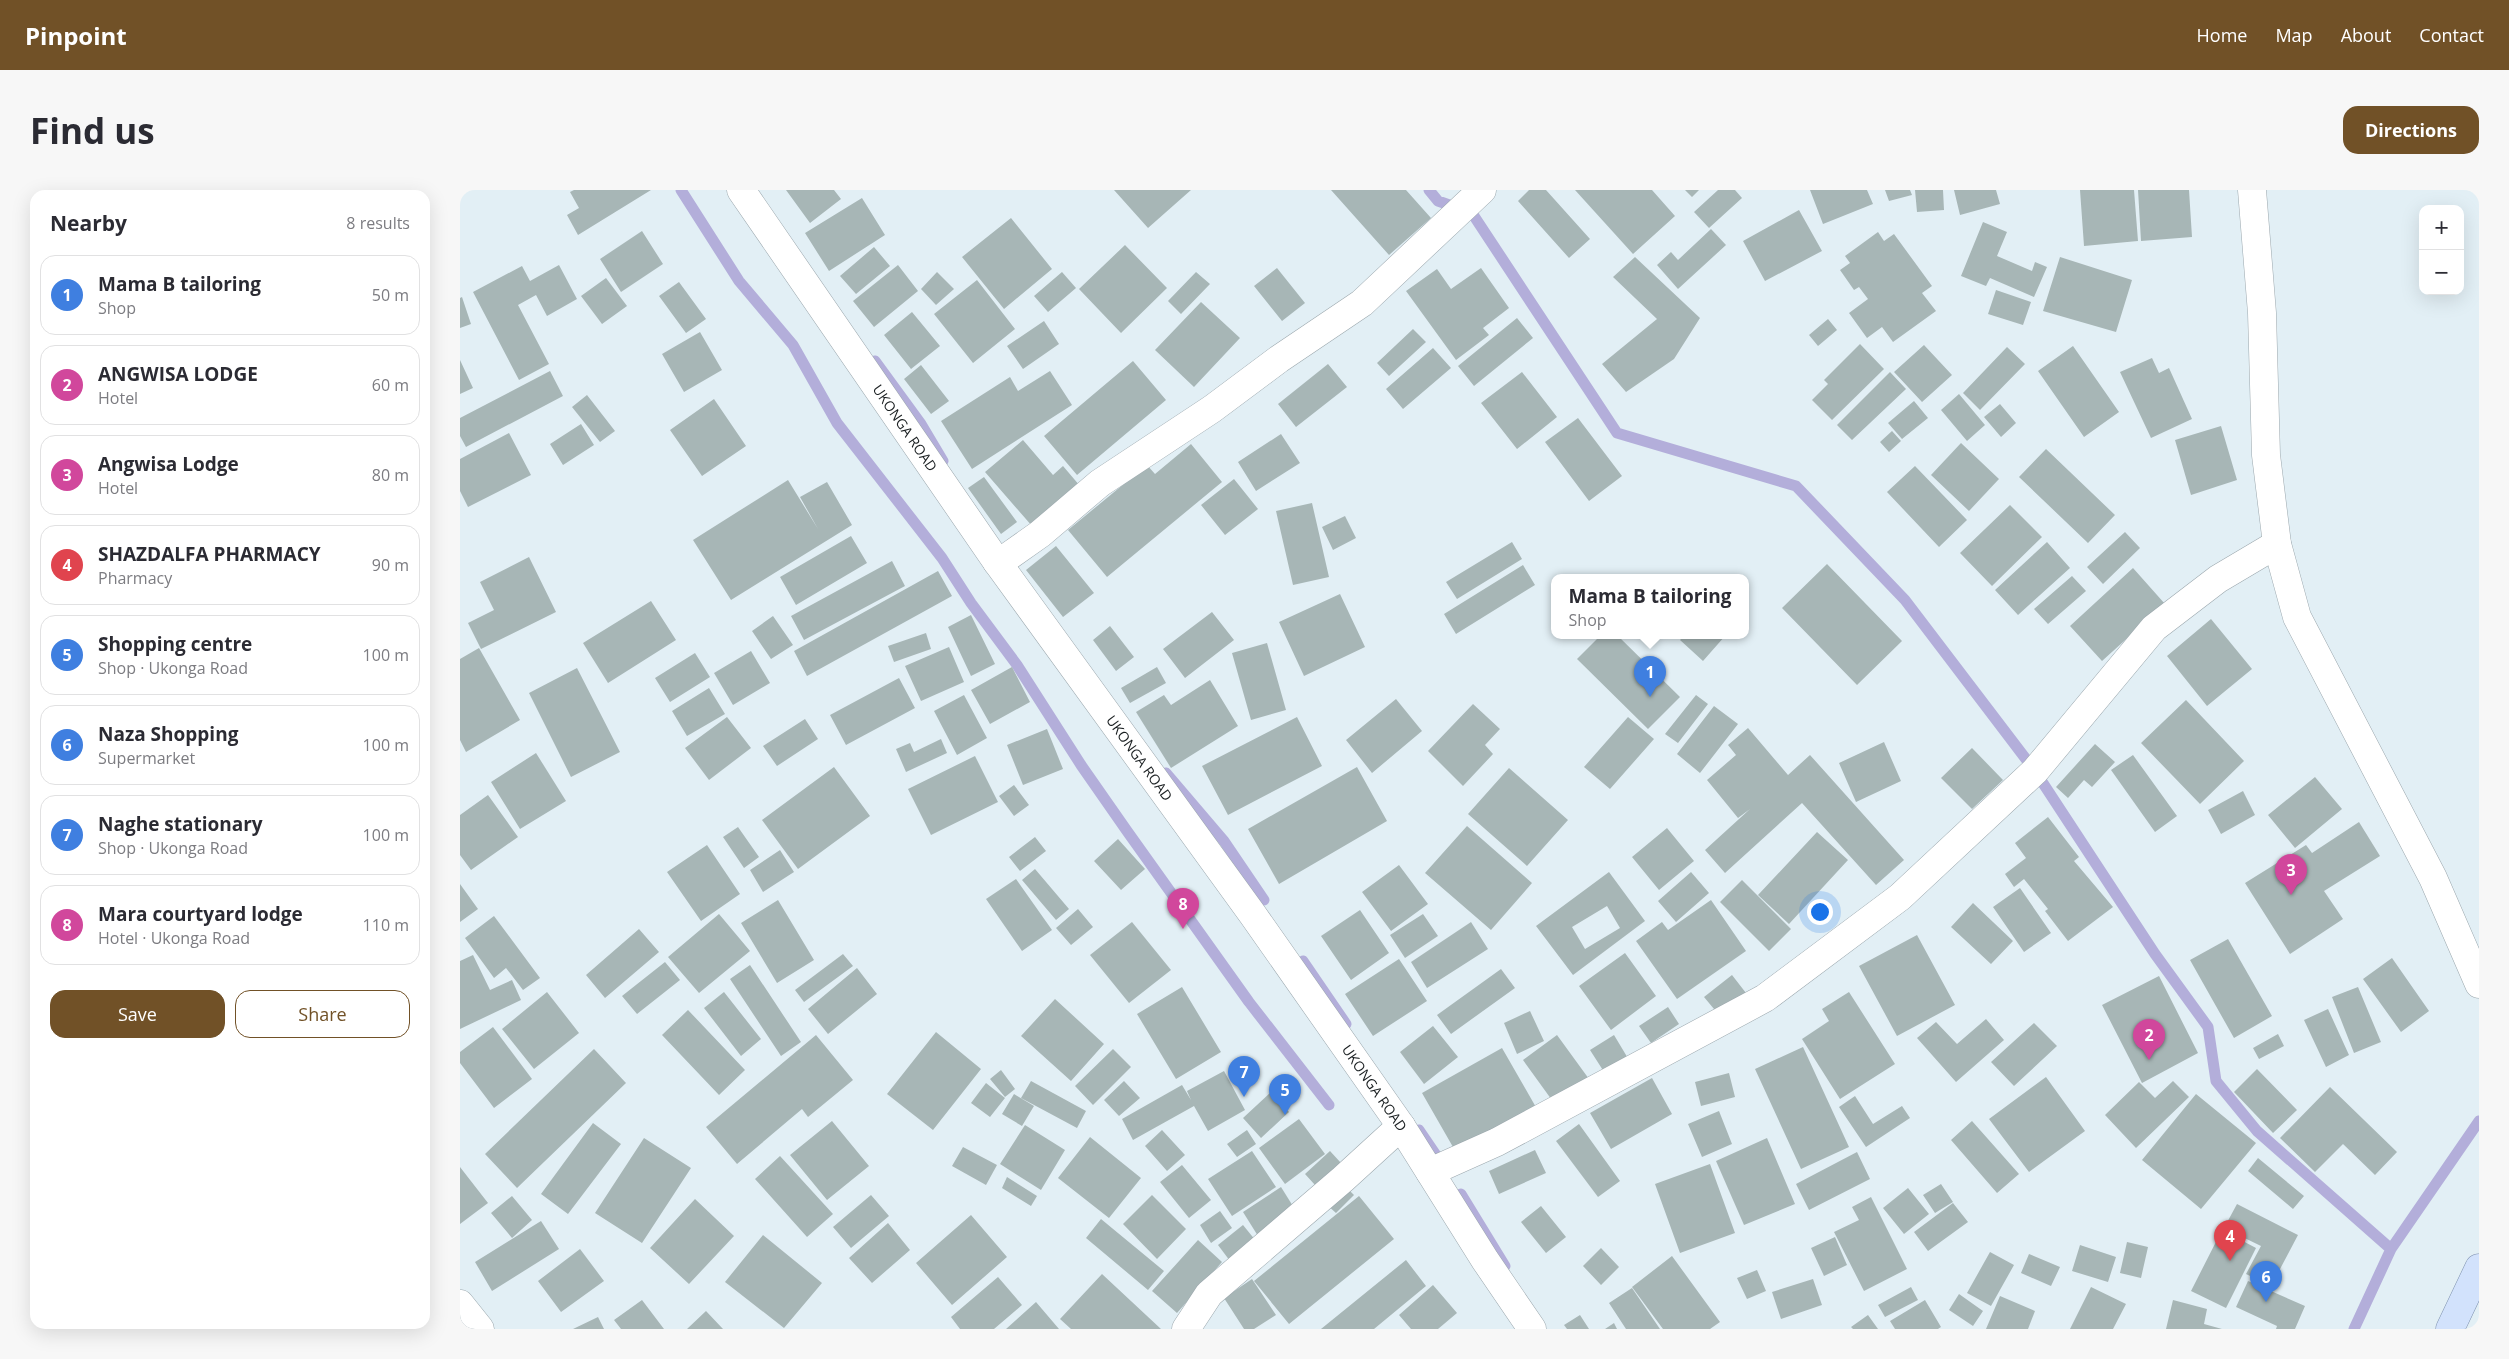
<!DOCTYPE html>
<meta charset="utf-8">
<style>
:root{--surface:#fff;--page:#f7f7f7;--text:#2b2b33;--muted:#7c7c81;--line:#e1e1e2;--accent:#715127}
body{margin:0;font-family:"Open Sans",sans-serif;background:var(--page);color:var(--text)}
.controls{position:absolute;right:15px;top:15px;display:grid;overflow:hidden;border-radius:10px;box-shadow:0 5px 20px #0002}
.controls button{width:45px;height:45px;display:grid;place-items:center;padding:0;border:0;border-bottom:1px solid var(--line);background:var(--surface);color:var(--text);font:25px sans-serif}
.you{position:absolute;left:1359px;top:721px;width:18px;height:18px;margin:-12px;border:4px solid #fff;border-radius:50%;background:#1a73e8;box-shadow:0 0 0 8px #1a73e833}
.badge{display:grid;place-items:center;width:32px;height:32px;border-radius:50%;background:var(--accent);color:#fff;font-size:16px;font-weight:700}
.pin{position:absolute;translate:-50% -41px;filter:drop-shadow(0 1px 2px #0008)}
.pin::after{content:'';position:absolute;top:26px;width:18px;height:15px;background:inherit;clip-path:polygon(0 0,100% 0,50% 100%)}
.popup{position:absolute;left:1091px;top:384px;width:198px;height:65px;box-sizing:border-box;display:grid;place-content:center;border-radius:10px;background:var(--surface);filter:drop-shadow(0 1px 4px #0005);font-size:16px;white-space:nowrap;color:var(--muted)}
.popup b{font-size:19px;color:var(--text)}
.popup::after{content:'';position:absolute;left:50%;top:100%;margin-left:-10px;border:10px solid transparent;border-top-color:var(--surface)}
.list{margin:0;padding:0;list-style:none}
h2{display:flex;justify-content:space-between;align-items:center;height:65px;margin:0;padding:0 20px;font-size:21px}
h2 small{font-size:16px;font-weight:400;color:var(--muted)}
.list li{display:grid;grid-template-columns:32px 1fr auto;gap:15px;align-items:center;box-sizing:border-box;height:80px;margin:0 10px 10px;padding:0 10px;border:1px solid var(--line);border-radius:15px}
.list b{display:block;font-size:19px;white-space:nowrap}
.list p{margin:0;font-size:16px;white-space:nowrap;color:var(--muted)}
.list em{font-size:16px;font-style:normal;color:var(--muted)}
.actions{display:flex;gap:10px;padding:15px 20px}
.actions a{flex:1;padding:11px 0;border:1px solid var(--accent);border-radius:15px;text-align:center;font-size:18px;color:var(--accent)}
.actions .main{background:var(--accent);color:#fff}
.map{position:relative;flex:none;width:2019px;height:1139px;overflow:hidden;border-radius:15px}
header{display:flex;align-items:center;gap:30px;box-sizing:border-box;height:70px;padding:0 25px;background:var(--accent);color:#fff}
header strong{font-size:24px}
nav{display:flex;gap:28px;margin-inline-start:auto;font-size:18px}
.intro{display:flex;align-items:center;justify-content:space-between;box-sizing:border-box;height:120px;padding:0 30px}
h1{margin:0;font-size:35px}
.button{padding:12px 22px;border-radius:15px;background:var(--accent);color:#fff;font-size:18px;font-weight:700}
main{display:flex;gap:30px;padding:0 30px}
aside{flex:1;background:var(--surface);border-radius:15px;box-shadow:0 5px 20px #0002}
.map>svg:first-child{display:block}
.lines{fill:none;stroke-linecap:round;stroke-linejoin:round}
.stream{stroke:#b3aeda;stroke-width:11}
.building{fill:#a7b6b6;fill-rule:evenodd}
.minor-casing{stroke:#9ba7ad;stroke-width:29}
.major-casing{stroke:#7e91ae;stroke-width:29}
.minor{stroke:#fff;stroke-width:28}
.major{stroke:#d2e2fc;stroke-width:28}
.labels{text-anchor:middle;stroke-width:4.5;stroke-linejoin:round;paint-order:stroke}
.street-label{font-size:14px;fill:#1a1f21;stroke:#e2eff5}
</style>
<header>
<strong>Pinpoint</strong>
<nav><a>Home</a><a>Map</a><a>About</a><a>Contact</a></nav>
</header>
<div class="intro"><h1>Find us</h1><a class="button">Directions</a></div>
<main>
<aside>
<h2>Nearby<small>8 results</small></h2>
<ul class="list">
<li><span class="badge" style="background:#3f7fe0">1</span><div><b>Mama B tailoring</b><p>Shop</p></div><em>50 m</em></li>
<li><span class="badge" style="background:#d1479c">2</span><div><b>ANGWISA LODGE</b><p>Hotel</p></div><em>60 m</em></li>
<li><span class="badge" style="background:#d1479c">3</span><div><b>Angwisa Lodge</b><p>Hotel</p></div><em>80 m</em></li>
<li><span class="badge" style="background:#e0444e">4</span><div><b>SHAZDALFA PHARMACY</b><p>Pharmacy</p></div><em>90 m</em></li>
<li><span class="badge" style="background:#3f7fe0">5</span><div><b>Shopping centre</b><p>Shop · Ukonga Road</p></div><em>100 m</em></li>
<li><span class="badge" style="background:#3f7fe0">6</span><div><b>Naza Shopping</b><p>Supermarket</p></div><em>100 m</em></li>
<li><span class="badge" style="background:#3f7fe0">7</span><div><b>Naghe stationary</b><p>Shop · Ukonga Road</p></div><em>100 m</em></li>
<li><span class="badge" style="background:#d1479c">8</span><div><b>Mara courtyard lodge</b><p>Hotel · Ukonga Road</p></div><em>110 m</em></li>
</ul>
<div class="actions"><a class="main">Save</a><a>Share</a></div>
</aside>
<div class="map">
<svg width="2019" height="1139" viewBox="0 0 2019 1139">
<rect width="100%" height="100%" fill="#e2eff5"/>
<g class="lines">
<path class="stream" d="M221,0l58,91 54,64 44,78 105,135 29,45 46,62 64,100 46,66 122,171 80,103
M969,0l9,11 34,12 145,220 179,53 109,114 130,171 120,183 53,73 8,54 41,50 134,118
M415,171l46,63 22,37
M706,583l58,68 40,59
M843,771l43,63
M959,940l17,25
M1001,1004l44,72
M1894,1139l37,-80 88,-128"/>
</g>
<path class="building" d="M114,0h77l-73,45 -11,-20 12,-7 -9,-16z
M326,0h48l7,9 -31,24z
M654,0h77l-43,38z
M871,0h75l25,28 -42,37z
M1069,0h17l44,49 -21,19 -51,-57z
M1115,0h77l23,26 -42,38z
M1225,0h14l-7,7z
M1258,0h17l7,8 -33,30 -15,-16z
M1350,0h57l6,14 -50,20z
M1425,0h25l2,5 -23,6z
M1455,0h28l1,20 -27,2z
M1494,0h42l4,14 -40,11z
M1620,0h54l4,51 -54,5z
M1678,0h51l3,47 -51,4z
M402,8l23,37 -56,36 -24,-38z
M1339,20l23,41 -57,30 -22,-40z
M551,28l41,51 -48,40 -42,-52z
M1523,32l24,10 -10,24 35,15 3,-9 12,5 -13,30 -44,-19 -4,8 -25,-10z
M1251,39l15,16 -48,44 -21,-24 14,-13 7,8z
M182,41l21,33 -42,28 -21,-33z
M1418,42l6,9 10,-7 38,52 -10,7 14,18 -43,31 -11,-15 -15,11 -18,-25 19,-14 -9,-12 -5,3 -14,-20 10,-7 -5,-7z
M665,55l42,43 -46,45 -42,-44z
M414,57l16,19 -34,28 -16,-18z
M1175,67l65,61 -26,41 -48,33 -24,-28 55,-45 -44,-42z
M1600,67l72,23 -16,52 -73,-21z
M99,75l18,34 -30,17 -11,-21 -18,10 31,59 -30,16 -46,-88 49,-26 8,15z
M438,75l20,26 -44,36 -21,-26z
M817,78l28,35 -23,18 -28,-35z
M1021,78l28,40 -26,20 6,7 -33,25 -50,-69 31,-22 14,20z
M477,82l17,17 -18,16 -15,-16z
M602,82l14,16 -28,24 -14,-16z
M736,82l14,12 -29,30 -13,-13z
M146,88l21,28 -25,18 -21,-28z
M517,90l38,49 -42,34 -39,-49z
M219,92l27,37 -20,14 -27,-37z
M1536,100l35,12 -8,23 -35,-11z
M2,107l9,27 -11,4v-30z
M741,112l39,36 -46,49 -39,-37z
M452,122l28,34 -29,23 -27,-34z
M1057,128l16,20 -59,48 -16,-20z
M1368,129l9,11 -19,16 -9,-11z
M584,131l15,23 -36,25 -16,-23z
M953,139l13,13 -37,34 -12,-13z
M240,142l22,38 -38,22 -22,-38z
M1400,154l24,25 -52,51 -20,-20 16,-16 -4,-4z
M1464,155l28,30 -30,27 -28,-30z
M1613,156l46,66 -35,25 -46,-66z
M1547,157l18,17 -45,46 -17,-17z
M973,158l18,20 -48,41 -17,-20z
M1692,168l7,15 10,-5 23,51 -41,19 -31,-66z
M0,170l13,28 -13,6z
M673,171l33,39 -89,75 -33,-39z
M868,174l19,23 -51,40 -18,-23z
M461,175l28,36 -18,13 -27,-35z
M90,181l13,25 -97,51 -6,-11v-18z
M590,181l22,34 -100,64 -31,-48 69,-44 8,14z
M1062,182l35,45 -40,32 -36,-46z
M1430,182l16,17 -54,51 -15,-15z
M1499,204l26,31 -18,16 -26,-31z
M127,205l28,36 -15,11 -28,-35z
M254,209l32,47 -44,30 -32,-46z
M1454,211l14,17 -26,21 -14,-16z
M1540,214l16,19 -15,14 -17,-20z
M1118,228l44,58 -33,25 -44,-59z
M121,234l13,21 -31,20 -13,-21z
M1761,236l16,54 -46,15 -16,-55z
M1432,241l9,10 -12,11 -9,-10z
M49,243l22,42 -63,32 -8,-16v-32z
M821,244l19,29 -44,28 -18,-29z
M563,250l30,35 10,-9 17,20 -48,40 -47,-54z
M1501,253l38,36 -30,32 -38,-36z
M731,254l31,38 -115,95 -39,-47 79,-65 8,9z
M1586,259l69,66 -27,28 -69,-66z
M1455,276l52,54 -28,27 -52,-55z
M524,287l33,45 -16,12 -33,-46z
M774,289l24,30 -33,26 -24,-30z
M328,290l30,49 -18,-32 27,-15 25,43 -121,75 -38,-60z
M852,313l17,74 -36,8 -17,-74z
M1550,315l32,32 -50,49 -32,-33z
M885,326l11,22 -23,12 -11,-23z
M1665,342l15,16 -37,36 -16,-17z
M391,346l16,27 -71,42 -16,-28z
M1052,352l10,17 -65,40 -11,-17z
M1587,352l23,26 -52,47 -23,-25z
M596,356l38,47 -31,24 -37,-47z
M69,367l27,55 -75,37 -13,-26 26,-13 -14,-28z
M432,371l13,25 -101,54 -13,-24z
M1367,374l75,77 -45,44 -75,-77z
M1063,375l12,20 -79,49 -12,-20z
M1673,378l32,36 -63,57 -32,-35z
M478,381l14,25 -145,80 -13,-25z
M1612,386l14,15 -38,33 -14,-15z
M880,404l25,53 -61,29 -25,-54z
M191,411l25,39 -68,43 -25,-40z
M752,422l22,28 -49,38 -22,-29z
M511,425l24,49 -24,12 -23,-49z
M313,426l20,29 -22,14 -19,-28z
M1751,429l41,50 -45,37 -40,-50z
M650,436l24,31 -18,14 -23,-31z
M466,443l5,16 -37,13 -6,-16z
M1140,446h18l62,61 -32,32 -71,-70z
M1224,446h41l-22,25 -23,-21z
M807,453l19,67 -35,10 -19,-67z
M489,457l15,35 -43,19 -16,-35z
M19,458l41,72 -54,32 -6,-12v-81z
M291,461l19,32 -37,22 -19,-32z
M235,463l15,24 -40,25 -15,-24z
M552,477l18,35 -40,22 -19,-34z
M697,477l9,16 -36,20 -9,-15z
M117,478l43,84 -49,25 -42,-84z
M439,488l16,30 -69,37 -16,-30z
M750,490l28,46 -67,42 -35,-56 28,-17 7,10z
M249,498l16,26 -38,22 -15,-25z
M504,505l23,43 -30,17 -23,-44z
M1236,505l12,9 -30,39 -13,-9z
M936,509l26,32 -50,42 -26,-33z
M1726,510l58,61 -44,43 -59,-61z
M1013,514l27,25 -15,16 8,9 -30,32 -35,-35z
M1254,516l24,18 -38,49 -23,-19z
M267,527l24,31 -42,32 -24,-32z
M837,527l25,49 -94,49 -26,-49z
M1168,527l26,22 -44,50 -26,-22z
M345,529l13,20 -41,27 -14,-20z
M1288,538l40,47 22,-20 94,105 -28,25 -74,-82 -77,70 -20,-23 45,-41 -12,9 -31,-38 29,-25 -8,-10z
M587,539l16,40 -40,16 -16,-40z
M481,549l6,14 -41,19 -10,-23 14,-6 4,9z
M1424,552l17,39 -45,21 -17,-39z
M1635,554l20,18 -23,25 -8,-7 -16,18 -12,-11z
M1512,558l31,32 -31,29 -31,-31z
M76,563l30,48 -46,28 -29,-47z
M1673,565l44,61 -22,16 -44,-62z
M515,566l23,46 -67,33 -23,-46z
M374,577l36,49 -72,53 -36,-49z
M897,577l30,54 -108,63 -31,-55z
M1049,578l59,52 -41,46 -59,-52z
M1855,587l27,32 -47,39 -27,-33z
M554,595l15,20 -15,11 -15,-20z
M1783,601l12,24 -34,19 -13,-24z
M28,605l30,42 -47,33 -11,-15v-40z
M1588,627l31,40 -5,4 39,46 -45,34 -23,-30 3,-2 -24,-30 -10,8 -9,-13 21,-16 -11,-15z
M1899,632l21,34 -56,35 19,28 -53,35 -45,-71 61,-38 6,8z
M1007,636l65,57 -41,47 -66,-57z
M278,637l21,30 -15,11 -21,-31z
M1207,638l27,33 -35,29 -27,-33z
M1357,642l31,28 -59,64 -31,-29z
M575,647l11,14 -26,20 -11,-14z
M658,649l27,30 -24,21 -27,-29z
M247,655l33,49 -39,27 -34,-49z
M320,660l14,22 -31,20 -13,-22z
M939,675l29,39 -37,27 -29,-39z
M575,679l34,40 -13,11 -34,-40z
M1149,682l36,49 -72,54 -37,-49zM1147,716l13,22 -35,21 -13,-22z
M1231,682l18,21 -33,29 -18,-21z
M556,689l36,51 -30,21 -36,-52z
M1282,690l49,49 -22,22 -49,-49z
M0,694l18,25 -18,13z
M1560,698l31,45 -27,19 -31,-45z
M318,710l36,60 -37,23 -36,-60z
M1251,710l35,51 -69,48 -41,-58 26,-19 6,8z
M1513,713l40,38 -22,23 -40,-37z
M618,719l15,18 -22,18 -15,-17z
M900,720l29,43 -38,27 -30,-44z
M259,724l31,37 -51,42 -31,-36z
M963,724l15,22 -33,22 -15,-23z
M34,726l46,62 -17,12 -17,-22 -12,10 -29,-40z
M672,732l39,48 -42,33 -39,-48z
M1011,732l17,27 -61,39 -16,-26z
M179,739l20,23 -54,46 -19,-23z
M1457,745l38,70 -58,31 -38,-70z
M1768,749l44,77 -38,22 -44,-78z
M1165,763l31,43 -45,34 -32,-44z
M383,764l10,12 -49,36 -9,-12z
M13,765l17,35 22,-10 9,20 -61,29v-68z
M1932,768l37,53 -28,21 -38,-53z
M939,769l28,42 -54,35 -28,-42z
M205,772l15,18 -43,34 -15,-18z
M290,775l51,77 -20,14 -51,-77z
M397,778l20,26 -49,40 -20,-25z
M1041,779l14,19 -64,46 -14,-19z
M1272,785l14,18 -27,22 -15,-18z
M1699,786l39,77 -56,30 -40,-78z
M722,797l39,65 -45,27 -39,-65z
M1898,797l23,55 -27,11 -22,-56z
M87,802l32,41 -45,36 -32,-40z
M264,802l37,47 -20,17 -37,-48z
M1389,802l46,72 -55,35 -38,-60 27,-18 -7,-12z
M595,809l49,45 -33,37 -50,-45z
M1208,817l11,17 -28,19 -12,-17z
M1868,819l21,46 -23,12 -22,-47z
M228,820l57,60 -26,25 -57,-60z
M1070,821l14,30 -27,13 -13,-31z
M1526,829l18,21 -48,42 -39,-44 19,-16 21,22z
M1574,833l23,23 -43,40 -23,-24z
M973,836l25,31 -34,27 -24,-32z
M33,837l39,52 -38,29 -34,-45v-11z
M476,842l45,37 -48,61 -46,-36z
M1818,844l6,12 -25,13 -6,-11z
M356,845l37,45 -45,37 -6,-8 -65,55 -31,-37z
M1097,845l32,44 -35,24 -31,-43z
M1154,845l15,25 -23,15 -16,-25z
M1343,857l46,100 -48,22 -46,-100z
M1042,858l35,61 -80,45 -35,-61z
M134,859l32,34 -109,105 -32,-34z
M653,859l18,18 -38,38 -18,-19z
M1797,879l40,41 -24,23 -39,-41z
M541,880l14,19 -10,8 -15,-18z
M764,881l21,39 -37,21 -14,-25 -61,34 -11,-21 60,-34 9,15 -4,-9z
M1269,883l6,24 -34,9 -6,-24z
M1586,887l39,54 -56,41 -40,-53z
M1192,888l20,36 -61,35 -21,-36z
M571,891l55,30 -9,17 -56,-30z
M664,891l16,17 -21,18 -15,-16z
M1713,891l16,16 -53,51 -31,-33 34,-33 16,16z
M526,893l19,15 -15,19 -19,-14z
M1870,897l67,65 -22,23 -32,-31 -28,28 -35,-34z
M811,902l18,20 -28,26 -18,-20z
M554,904l20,12 -12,20 -20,-12z
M1736,904l60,49 -55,66 -59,-49z
M1395,906l18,28 29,-18 8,12 -44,29 -27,-40z
M1259,921l13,33 -30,13 -14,-33z
M839,929l26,35 -40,30 -26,-36z
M372,931l37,45 -42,34 -37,-45z
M1512,931l47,53 -22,19 -46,-53z
M133,933l28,21 -53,70 -27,-20z
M1119,934l41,57 -22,16 -42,-56z
M565,935l40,25 -24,40 -41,-26z
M702,940l23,25 -18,16 -22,-25z
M787,940l9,14 -19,13 -10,-13z
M630,947l51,41 -32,40 -51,-40z
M184,948l47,30 -49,75 -47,-30z
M1307,948l28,66 -51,21 -28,-64z
M503,957l34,18 -11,20 -34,-19z
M1075,960l11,23 -47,21 -10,-23z
M792,961l24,36 -44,29 -24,-37z
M870,961l11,12 -26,22 -10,-11z
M1397,962l13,27 -61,31 -13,-26z
M320,966l53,58 -26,23 -52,-58z
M1798,968l46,38 -11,13 -45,-38z
M1250,974l25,69 -55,20 -25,-69z
M722,975l29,35 -22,18 -29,-36z
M0,977l28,36 -28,21z
M547,987l30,19 -6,10 -29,-18z
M1481,994l12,18 -18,11 -12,-18z
M884,995l10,10 -18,18 -10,-9z
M821,997l15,24 -38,25 -15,-24z
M1448,998l21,26 -25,20 -21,-26z
M411,1005l18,21 -38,32 -18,-21z
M692,1005l34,34 -29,30 -34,-35z
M52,1006l20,24 -20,18 -21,-25z
M899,1006l35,43 -105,85 -35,-43z
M1411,1007l36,72 -43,22 -30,-59 25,-12 -7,-13z
M235,1009l39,37 -45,48 -39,-36z
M1493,1013l15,19 -40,29 -14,-19z
M1777,1014l61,31 -27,51 -25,-12 15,-28 -37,-18z
M1081,1016l25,31 -20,16 -25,-31z
M760,1021l12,17 -21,15 -11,-18z
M511,1025l36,42 -55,48 -36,-42z
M641,1029l63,52 -16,19 -62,-52z
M81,1031l18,28 -67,42 -17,-29z
M428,1033l22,27 -38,33 -23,-25z
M783,1035l13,16 -26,20 -12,-16z
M1762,1040l34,18 -30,60 -35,-17z
M303,1045l59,48 -38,45 -59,-46z
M1375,1047l12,28 -23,11 -13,-28z
M738,1050l24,22 -45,51 -25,-22z
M1667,1052l21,5 -7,31 -21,-5z
M1620,1055l36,12 -8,25 -36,-11z
M1141,1058l18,19 -18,18 -18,-19z
M120,1059l24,32 -43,31 -23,-31z
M1530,1062l24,13 -23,41 -24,-13z
M1569,1064l31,13 -9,19 -30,-13z
M1212,1066l48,66 -10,7h-47l-31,-42z
M946,1070l20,26 -52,43h-53z
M1297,1080l9,21 -19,8 -10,-21z
M642,1084l59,55h-90l-11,-10z
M538,1087l24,28 -28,24h-34l-9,-12z
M792,1089l24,36 -22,14h-10l-20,-31z
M1353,1089l9,26 -41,14 -9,-27z
M1788,1091l57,25 -10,23h-19l1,-3 -41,-19z
M973,1095l24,28 -19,16h-27l-12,-14z
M1451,1097l7,13 -33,17 -7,-12z
M1631,1097l35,17 -13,25h-43z
M1172,1098l28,41h-34l-17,-26z
M1499,1104l24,17 -10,15 -24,-16z
M1540,1106l35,15 -7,18h-42z
M182,1110l22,29h-43l-7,-9z
M1465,1110l16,27 -3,2h-43l-5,-8z
M1713,1110l34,9 -3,15 18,5h-56z
M576,1112l23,27h-53z
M246,1121l17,18h-36z
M1120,1125l9,14h-22l-3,-4z
M1408,1125l10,14h-25l-2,-2z
M138,1127l6,12h-31z
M1154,1133l3,6h-12z"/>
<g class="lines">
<g class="minor-casing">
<g id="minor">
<path id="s1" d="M281,0l256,372 256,353 148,211 84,134 47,69"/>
<path d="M1792,0l10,123 4,142 11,89 20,73 136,261 46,106"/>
<path d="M537,372l9,-4 34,-24 60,-51 112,-74 67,-50 83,-56 120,-113"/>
<path d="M970,982l67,-30 268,-144 135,-101 135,-126 119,-143 64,-49 59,-35"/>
<path d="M0,1114l20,25"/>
<path d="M726,1139l23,-35 134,-115 58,-53"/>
</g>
</g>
<g class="major-casing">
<path id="major" d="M1990,1139l29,-61"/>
</g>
<use href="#minor" class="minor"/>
<use href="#major" class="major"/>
</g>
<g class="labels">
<g class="street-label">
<text dy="5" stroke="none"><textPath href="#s1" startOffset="289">UKONGA ROAD</textPath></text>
<text dy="5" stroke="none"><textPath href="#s1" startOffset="694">UKONGA ROAD</textPath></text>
<text dy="5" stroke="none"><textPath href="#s1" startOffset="1099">UKONGA ROAD</textPath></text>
</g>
</g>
</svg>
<div class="controls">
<button>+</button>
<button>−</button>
</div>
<div class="you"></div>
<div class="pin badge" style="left:1190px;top:507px;background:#3f7fe0">1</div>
<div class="popup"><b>Mama B tailoring</b>Shop</div>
<div class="pin badge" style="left:1689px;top:870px;background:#d1479c">2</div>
<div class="pin badge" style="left:1831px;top:705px;background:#d1479c">3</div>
<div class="pin badge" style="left:1770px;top:1071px;background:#e0444e">4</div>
<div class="pin badge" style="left:825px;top:925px;background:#3f7fe0">5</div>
<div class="pin badge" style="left:1806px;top:1112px;background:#3f7fe0">6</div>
<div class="pin badge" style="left:784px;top:907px;background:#3f7fe0">7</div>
<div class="pin badge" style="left:723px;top:739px;background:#d1479c">8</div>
</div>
</main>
